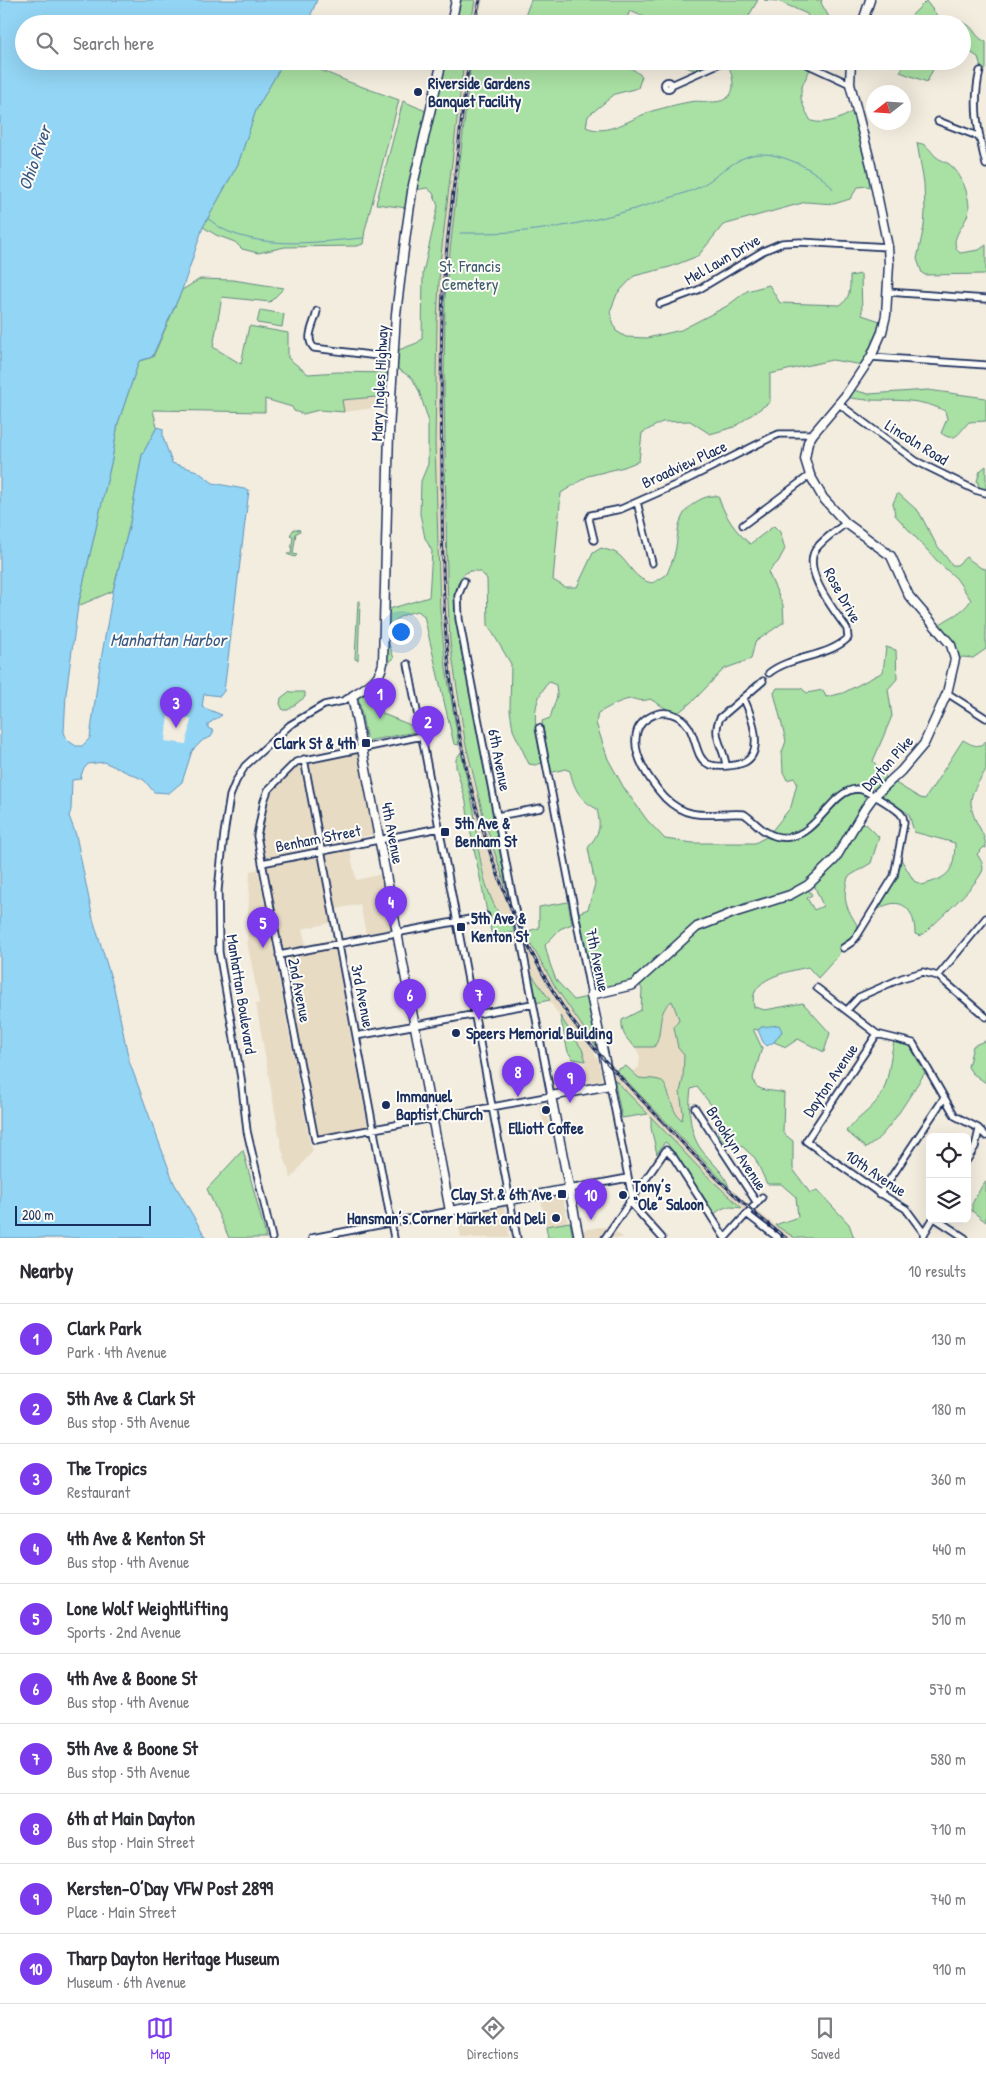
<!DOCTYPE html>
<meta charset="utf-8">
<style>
:root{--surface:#fff;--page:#f7f7f7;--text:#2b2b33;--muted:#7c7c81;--line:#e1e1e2;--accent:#7c3aed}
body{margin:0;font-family:"Patrick Hand",sans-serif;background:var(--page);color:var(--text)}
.controls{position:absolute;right:15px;bottom:15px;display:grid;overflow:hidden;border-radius:8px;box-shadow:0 5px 20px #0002}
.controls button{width:45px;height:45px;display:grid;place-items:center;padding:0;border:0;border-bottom:1px solid var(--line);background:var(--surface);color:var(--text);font:25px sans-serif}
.compass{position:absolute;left:866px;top:85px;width:45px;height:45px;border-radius:50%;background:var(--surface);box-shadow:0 5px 20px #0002;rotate:253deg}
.scale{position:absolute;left:15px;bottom:12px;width:136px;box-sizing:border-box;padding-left:5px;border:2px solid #1b2f5e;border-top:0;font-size:14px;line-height:18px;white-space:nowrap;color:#1b2f5e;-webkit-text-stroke:4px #fdfcf7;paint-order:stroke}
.you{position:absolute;left:400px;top:631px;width:18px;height:18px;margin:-12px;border:4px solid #fff;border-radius:50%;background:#1a73e8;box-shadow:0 0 0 8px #1a73e833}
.badge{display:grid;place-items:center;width:32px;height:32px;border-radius:50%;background:var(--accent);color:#fff;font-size:16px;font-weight:700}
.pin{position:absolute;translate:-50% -41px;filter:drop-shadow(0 1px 2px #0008)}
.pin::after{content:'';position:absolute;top:26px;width:18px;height:15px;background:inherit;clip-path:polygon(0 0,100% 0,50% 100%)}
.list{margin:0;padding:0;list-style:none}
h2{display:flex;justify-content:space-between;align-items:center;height:65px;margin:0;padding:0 20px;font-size:21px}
h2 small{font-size:16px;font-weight:400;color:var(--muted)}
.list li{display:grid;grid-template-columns:32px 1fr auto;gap:15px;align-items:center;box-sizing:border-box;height:70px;padding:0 20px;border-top:1px solid var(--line)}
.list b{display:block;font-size:19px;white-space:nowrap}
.list p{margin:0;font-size:16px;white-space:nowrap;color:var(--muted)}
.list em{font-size:16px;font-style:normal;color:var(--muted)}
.icon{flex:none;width:28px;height:28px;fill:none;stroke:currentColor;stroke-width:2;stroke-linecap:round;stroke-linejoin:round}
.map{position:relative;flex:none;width:986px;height:1238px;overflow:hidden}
.search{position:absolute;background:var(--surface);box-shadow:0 5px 20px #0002;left:15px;right:15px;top:15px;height:55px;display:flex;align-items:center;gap:12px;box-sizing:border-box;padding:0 18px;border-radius:28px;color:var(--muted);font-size:19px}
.sheet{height:765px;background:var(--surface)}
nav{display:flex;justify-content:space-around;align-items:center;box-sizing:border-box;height:70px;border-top:1px solid var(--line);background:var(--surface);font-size:14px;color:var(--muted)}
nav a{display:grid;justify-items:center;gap:2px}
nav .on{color:var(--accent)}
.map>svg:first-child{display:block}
.built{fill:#e7dbc3}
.green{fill:#a9e0a3;stroke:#628880}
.water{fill:#93d5f5;stroke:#6393b9}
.pier{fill:#f3eddf}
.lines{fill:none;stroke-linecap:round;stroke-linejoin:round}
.stream{stroke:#6393b9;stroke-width:1}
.street-casing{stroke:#1b2f5e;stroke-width:9}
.secondary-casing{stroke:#1b2f5e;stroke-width:11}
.street{stroke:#fdfcf7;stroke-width:5.5}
.secondary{stroke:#fdfcf7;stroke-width:8}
.rail-casing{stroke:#1b2f5e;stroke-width:3}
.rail{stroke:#fdfcf7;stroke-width:1;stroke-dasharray:4;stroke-linecap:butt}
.poi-dot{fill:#1b2f5e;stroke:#fdfcf7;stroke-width:2}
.labels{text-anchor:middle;stroke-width:4;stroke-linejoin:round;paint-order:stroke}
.poi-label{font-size:16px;font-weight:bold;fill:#1b2f5e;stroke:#fdfcf7;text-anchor:start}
.street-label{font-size:16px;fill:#1b2f5e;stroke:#fdfcf7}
.park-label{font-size:16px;fill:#3e5b6f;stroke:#fdfcf7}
.water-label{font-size:18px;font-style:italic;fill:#395884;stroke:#fdfcf7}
</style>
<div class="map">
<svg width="986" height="1238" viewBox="0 0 986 1238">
<rect width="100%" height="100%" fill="#f3eddf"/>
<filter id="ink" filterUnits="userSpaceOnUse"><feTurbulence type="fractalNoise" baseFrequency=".02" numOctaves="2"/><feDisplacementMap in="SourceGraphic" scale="10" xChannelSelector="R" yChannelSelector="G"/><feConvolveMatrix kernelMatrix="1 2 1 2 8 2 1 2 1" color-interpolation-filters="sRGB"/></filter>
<g filter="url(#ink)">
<path class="built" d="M475,0h8l-6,24h-6z
M464,61h7l-26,235v206l5,140 8,64 15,74 36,117 4,29 -11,-8 -10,-17 -10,-37 -8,-53 -19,-81 -15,-119 -5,-169 2,-120 3,-59z
M388,396v12h-14l-30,4 -3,-12z
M357,752l2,2 15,80 -51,11 -15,-82z
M297,763h3l16,84 -54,11 -3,-29 10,-37z
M350,850l6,30 26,-6 9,56 -25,4 -6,-30 -24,5 -11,-53 1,-2z
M316,856l2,1 13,66 -29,6 4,16 27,-6 35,188 -51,9 -51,-269z
M258,869l52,275 3,6 -22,29 -10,-33 -25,-142 3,-1 -12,-62 3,-70z
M522,927l34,61 42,61 -4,5 4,6 4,20 -13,2 -7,-33 -53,-78z
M672,1001l7,18 -5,8 4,21 6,7 -1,24 -3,13 3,21 -1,7 -6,-4 -5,-12 -6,-20 -26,-6 -5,-7 5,-4 1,-11 -5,-9h20l2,-4 2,-15 5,-18z
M610,1063l119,124 21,19 -5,5 -41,-38 -90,-94z
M545,1103l5,23 -6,1 -5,-23z
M563,1196l5,27 -22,3 -5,-26z
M504,1207l6,31h-49l-4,-22z
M755,1209l20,16 20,13h-15l-30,-23z
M599,1227l12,1 12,10h-44l-2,-7z"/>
<path class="green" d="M459,0h16l-4,24h-17z
M531,0h227l-14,24h-83l-31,-13 -6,13h-102z
M764,0h58l-1,3 8,14 -1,7h-16l-5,-10 -29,-13z
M926,1l16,21c7,1 15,-2 22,1 11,4 10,14 22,19v26l-2,4 -3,-4 -3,-11 -16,-10v-23h-55l4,-8z
M284,61h15l50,21 50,18 -34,130 -2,14 -6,2 -72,1 -27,6 -16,-4 -7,-7 -19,-7 -13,-8 35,-63 18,-54z
M445,61h19l-24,202 -3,59 -2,120 5,169 6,57 13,77 -5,-1 -30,-128 -6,-5c-29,5 -36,20 -24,47l-10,9 2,-57 43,-13 3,-46 -7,-13 -5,-24 1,-33 7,-17v-45l-9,-28 -7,-13 -17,-11 1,-16 21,-8 5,-4 1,-66 15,-67 -5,-13 -6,-5 -12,2z
M471,61h151l20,15 -4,12 -23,6 -27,22 -2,11c21,10 46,-9 66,-16 12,-3 25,-7 37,-9 12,-3 27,4 38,-4 11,-8 4,-25 1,-35l2,-2h62l19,7c-13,24 -14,28 0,53 14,4 32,-2 43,-11l19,78 -6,-2 -9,1 -8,12 -16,5 -28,-2 -83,23 -25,31 -28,11 -36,9 -17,18 -7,18 6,19 10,6 21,1 34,-8 46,-24 20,-15 22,-6 11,18 60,2c11,-6 10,-18 10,-29l11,-2 1,41 21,7 -20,43 -31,-5 -62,14v28l-36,25 -24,7 -20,-13 -28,1 -20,11 -3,28 -15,6 -36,9 -27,17 -8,87 12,7h12l16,-34 8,-5c5,2 14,3 18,7 12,11 16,25 33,28 4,-2 10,-5 14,-8 2,-2 3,-7 5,-11 11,-24 0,-46 25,-62 6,-4 14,-7 22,-6 7,20 16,34 32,48l24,-18 6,6 5,17 -7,13 -10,10 15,33 1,17 -29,20 -4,17 -27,10 -29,30 -17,14 -11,-4 -17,-10c-11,4 -12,-1 -20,0 -12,2 -22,9 -32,14l-2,10 12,36 16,29 23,32 18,19 28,4h62l13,-7 20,4 22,-10 27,-28 11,-8 14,-1 3,4v5l-33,56 -20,20 -18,12 -46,12 -51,21 -59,54c-14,9 -30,13 -46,13l-14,-77 10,-4 7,-25 -7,-36c12,-17 13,-19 9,-39 -17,-9 -23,-20 -27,-38l-5,-2 -15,4 -8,-52 8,-3 7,-22 -1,-11 -7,-3c-22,23 -12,52 -7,81l-7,2 -6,-1 -16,-34 -3,-20 1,-46 -23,-39 -1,-46c-4,-6 -9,-9 -17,-8 -19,5 -14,39 -13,54l52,272 -25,-78 -19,-78 -15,-99 -3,-62 -3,-193 1,-91z
M682,61h36l-21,10 -11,-4z
M906,61h31l-10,21 -27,-10z
M403,101l25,11 -21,96 -31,-4z
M917,143c9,0 13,7 18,13 5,4 9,5 14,8 12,8 20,30 20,44 0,16 -24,31 -9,45l19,-3 7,-5v29l-61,1 -3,-2 -5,-14 7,-33 1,-14 -1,-29z
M200,279l33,1 51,8 -14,14 -48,-5 -9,50 28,17 8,-38 39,7v25l20,16 30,-2 51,1 -1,23 -46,4 2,12 -25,-2 -16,4 -9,-3 -2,-4 -27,-8v13l-112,-2 4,17 -15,28 -12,68 -17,68 -35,15 34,-147 6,-36 21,-62 14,-4 29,-67z
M260,310l24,4 -2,13 -25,-4z
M853,390l16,4 59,-4 58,8v23l-17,1c-10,10 -13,22 -28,11l6,-14 -2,-8c-34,-17 -60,-7 -94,-13l-3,-1z
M986,466v24l-6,-1 -3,-8 3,-10z
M898,493l21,19 17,32 16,21h5l9,-8 15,11 5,1v80l-13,9 -11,-1 -3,3c-2,-15 -10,-25 -20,-35 12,-9 24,-12 32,-25l-15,-22 -16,-14 -45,-49 -2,-12z
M294,529l6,1 -1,2 -3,1 -3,21 4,1 -2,2 -8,-3h4l2,-18 -3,-1z
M358,601h2l-2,59 -3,-1z
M886,647l10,3 1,29 -9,10 4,27 -19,45 15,19 -13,10 -12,-6c-38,2 -49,60 -92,48l20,-25 6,-24 -3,-5 -7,2 -4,-8 -1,-20 4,-11 -12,-48 3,-5h24l6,5 16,-3 3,7 17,-4 40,-21z
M290,691l1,1h14v5l-17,13h-5l-3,-6 1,-6z
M376,693l7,21 30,12 2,6 -48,9 -9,-45z
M963,740c9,5 15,9 23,1 0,8 0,20 0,28 -5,11 -16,22 -15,35 1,17 15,28 15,44l-2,-1 -7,7c3,5 8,12 5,18 -7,15 -44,48 -57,61l-5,3 -5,-2c0,-25 -14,-40 -38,-24l19,-32 3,-22 15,25 8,4c28,-8 32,-13 33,-42l-41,-11 -5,-18 -25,-16 -2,-4 12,-12 26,16 5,1z
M461,752l13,59 1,9 -6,4 -3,-22 -10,-35v-8z
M475,822c3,27 9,72 26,94 3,4 8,7 12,10l1,6 -22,4 -22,-107z
M859,823l7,1 13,13 -8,26 -23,14c-6,25 -2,30 11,51l-6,9 -11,7 -4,12 -20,22 -10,-11c-21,5 -61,11 -54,40l11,3 38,-7 27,30 -6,19 -26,-13 -12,8 -12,-5 8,-11 -20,-4 -4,3 -5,-1 9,19 -9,30 2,7c7,7 19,5 29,8l-1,40 10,8v28l17,24 7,-3 32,34 5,14h-59l-20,-13 23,-8 -2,-20 -15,-13h-14l-12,-26 -20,-18 -9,5 -8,-11 1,-19 -22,-28 -6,2c-3,21 -2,47 13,64 10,12 20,19 25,34l-113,-117 10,-4 13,12c6,1 13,0 20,2 11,3 10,31 23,40l1,-7 -3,-21 3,-13 1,-24 -6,-7 -4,-21 5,-8 -7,-18c-17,11 -8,34 -18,46h-19c-9,-8 -14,-14 -13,-27l19,-10 1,-21 -2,-4 3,-4 53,-51 38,-14 61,-19 13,-8 4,6 -5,3 7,12 9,-4 -9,-21c20,-18 33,-38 45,-62z
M568,902l4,22 -12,5 -15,16 5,19 6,16 18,20 13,-3 11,52 -42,-61 -32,-56 15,-4v-21z
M529,971l21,29 -14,3z
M560,1016l22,33 4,12 -13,-2 -5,-7z
M984,1041l2,1v41l-14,-10 -4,-6 5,-21z
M894,1042l16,4 15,27c-15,21 -37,63 -59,75l-20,-17c9,-11 25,-21 33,-33 11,-15 10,-39 15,-56z
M614,1079l34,35 -26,4z
M651,1117l53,56 38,35c-11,-1 -19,-3 -27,6l-48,-71 -2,-1 -8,12 -6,-26z
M243,1150l21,79 2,9h-37l-22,-49z
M986,1182v40l-14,-11v-7l11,-20z
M570,1222l3,16h-25l-2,-12z"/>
<path class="water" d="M0,0h317l-10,24h-283v37h260l-28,49 -18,54 -35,63 -21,63 -30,67 -13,4 -21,62 -6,36 -34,147 -12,88 -2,38 3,8 9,6h6l8,-8 9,-67 14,-80 17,-68 12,-68 15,-28 6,2v8l9,26 25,8 16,12 36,7 -25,201 -4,5 -16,-2 -2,13 20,8 -14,9v4l6,3 -3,6 -8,3 -11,11 -10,31 -13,11 -15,-1 -10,-12 -40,-18 -16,2 -5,6 -3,9 -8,1 -1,30 -2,6 7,19 17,84 21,69 15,73 45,122 32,55h-206z
M779,1025l3,6 -8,11 -7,4 -4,-4 -5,-12 4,-3z"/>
<path class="pier" d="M178,692l11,1 -2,16 -10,-2z
M168,716l23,3 -5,25 -21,-3z"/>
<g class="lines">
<path class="stream" d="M207,218c7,5 14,11 22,14 43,17 89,10 134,6
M460,233c18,0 35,0 53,-1 61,-4 120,-21 177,-41 25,-8 43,-36 70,-37 22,-1 60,17 73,35"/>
<g class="street-casing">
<path id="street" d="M800,61l50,23
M980,71c-8,32 -2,62 6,94
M664.5 85a3.5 3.5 0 1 1 7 0a3.5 3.5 0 1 1-7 0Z
M671,85l54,-24
M938,121l42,16
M888,292l98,7
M660,304l38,-14 65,-39 19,-8 18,-1 88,5
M317,311c-2,12 -13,27 -3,37l80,10
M871,357l115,8
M839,404l77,57 59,29 11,3
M637,502l15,61
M743,525l67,-50
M594,540l-5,-21 2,-4 30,-6 61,-27 90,-45 7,-3h34
M408,664l109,574
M769,673c23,-18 58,-15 79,-35l-1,-9c-12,-18 -46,-59 -31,-80 7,-10 20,-18 30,-26
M947,693l39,25
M744,699c7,15 21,52 1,63 -8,4 -28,6 -37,2 -17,-8 -8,-41 -36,-50 -15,-5 -36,7 -36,24 -1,9 3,21 7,29 6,12 14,22 22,31 25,25 49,14 79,16 11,7 17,18 31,22 40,11 53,-46 82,-47 9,0 36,18 43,24l3,4 1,6 -10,53 -37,60 -5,6 -9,6
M539,728l52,267
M422,736l-126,26 -28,28 -4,11 -7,35 58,304 236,-44 -92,-477 -1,-23 6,-15
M304,759l90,479
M726,765c-2,-17 -15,-30 -6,-47l43,-37
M497,816l44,-8
M262,863l177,-35
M279,955l207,-39
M938,976l48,-58
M817,988l60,46 36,9 42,73 23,12 8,8
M847,1010l12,-13 43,-19 21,-6 15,4 48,41
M877,1034l-71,107 69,49 31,19 17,23 1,6
M356,1036l176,-32
M610,1085l22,112
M695,1108l62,95
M967,1160l8,-13 4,-17
M569,1189l59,-11
M880,1194l64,-96
M629,1201l33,37
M748,1215l30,23
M936,1219l29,19
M924,1234l9,-15
M272,1238l-25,-107 -6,-53 -22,-126 -1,-62 6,-56 6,-38 6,-15 9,-15 45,-41 34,-20 19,-4 9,-5
M312,1238l138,-27
M605,1238l61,-88 8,8 51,80 37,-41"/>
</g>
<g class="secondary-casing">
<path id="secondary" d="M451,24l5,-24
M862,24l8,-24
M442,61l-29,124 -7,48 -10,81 -7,117 -6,232c-3,18 -17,24 -31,33l98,515 119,-22
M579,1238l-28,-142 59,-11 -19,-90 42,-10 64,-58 36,-14 57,-18 18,-10 27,-26 31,-52 8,-11 27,-25 23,-27 23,-51 8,-34 -4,-14 -42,-49 -18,-40 -45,-33 -23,-25 -13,-23 -5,-16 3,-17 5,-8 32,-38 26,-39 11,-25 4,-17 3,-51 -1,-17 -17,-82 -21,-81 1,-23"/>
</g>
<use href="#street" class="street"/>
<use href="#secondary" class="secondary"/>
<g class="rail-casing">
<path id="rail" d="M474,24l6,-24
M469,61c-6,41 -10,82 -15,123 -4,36 -9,73 -11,109 -3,59 -2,117 -1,175 0,57 0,113 4,169 11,128 50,272 123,379 26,37 59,69 90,102 40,43 80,85 127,120"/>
</g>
<use href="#rail" class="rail"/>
</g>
</g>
<g class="poi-dot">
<circle cx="418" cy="92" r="5"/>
<rect x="361" y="738" width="10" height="10" rx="2.5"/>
<rect x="440" y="827" width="10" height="10" rx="2.5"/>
<rect x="456" y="922" width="10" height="10" rx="2.5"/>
<circle cx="456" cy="1033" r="5"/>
<circle cx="386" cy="1105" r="5"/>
<circle cx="546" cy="1110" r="5"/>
<rect x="557" y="1189" width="10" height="10" rx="2.5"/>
<circle cx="623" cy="1195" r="5"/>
<circle cx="556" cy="1218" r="5"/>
</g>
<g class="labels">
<g class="poi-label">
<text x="428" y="89">Riverside Gardens<tspan x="428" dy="18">Banquet Facility</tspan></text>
<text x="356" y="749" text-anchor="end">Clark St &amp; 4th</text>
<text x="455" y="829">5th Ave &amp;<tspan x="455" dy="18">Benham St</tspan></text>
<text x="471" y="924">5th Ave &amp;<tspan x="471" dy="18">Kenton St</tspan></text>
<text x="466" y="1039">Speers Memorial Building</text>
<text x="396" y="1102">Immanuel<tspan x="396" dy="18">Baptist Church</tspan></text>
<text x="546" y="1134" text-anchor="middle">Elliott Coffee</text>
<text x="633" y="1192">Tony’s<tspan x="633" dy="18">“Ole” Saloon</tspan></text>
<text x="552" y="1200" text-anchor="end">Clay St &amp; 6th Ave</text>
<text x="546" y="1224" text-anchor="end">Hansman’s Corner Market and Deli</text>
</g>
<g class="street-label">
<text transform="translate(722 259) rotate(-30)" y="6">Mel Lawn Drive</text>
<text transform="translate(379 383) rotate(-87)" y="6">Mary Ingles Highway</text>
<text transform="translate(917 442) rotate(32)" y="6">Lincoln Road</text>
<text transform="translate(684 464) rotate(-25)" y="6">Broadview Place</text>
<text transform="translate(843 595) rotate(61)" y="6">Rose Drive</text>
<text transform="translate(500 760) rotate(79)" y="6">6th Avenue</text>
<text transform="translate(887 763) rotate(-48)" y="6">Dayton Pike</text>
<text transform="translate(393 833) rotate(79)" y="6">4th Avenue</text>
<text transform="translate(318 838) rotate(-11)" y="6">Benham Street</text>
<text transform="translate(598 960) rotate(78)" y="6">7th Avenue</text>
<text transform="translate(300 990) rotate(79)" y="6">2nd Avenue</text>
<text transform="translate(242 994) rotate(81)" y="6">Manhattan Boulevard</text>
<text transform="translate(363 996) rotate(79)" y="6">3rd Avenue</text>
<text transform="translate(830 1080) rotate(-56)" y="6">Dayton Avenue</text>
<text transform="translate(737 1148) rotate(57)" y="6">Brooklyn Avenue</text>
<text transform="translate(876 1173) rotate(34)" y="6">10th Avenue</text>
</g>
<g class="park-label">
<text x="470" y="272">St. Francis<tspan x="470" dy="18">Cemetery</tspan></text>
</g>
<g class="water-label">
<text transform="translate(35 158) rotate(-71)" y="6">Ohio River</text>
<text x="168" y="646">Manhattan Harbor</text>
</g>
</g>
</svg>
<div class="controls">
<button><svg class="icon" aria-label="locate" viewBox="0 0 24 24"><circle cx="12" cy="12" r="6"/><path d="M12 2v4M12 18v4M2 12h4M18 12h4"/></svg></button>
<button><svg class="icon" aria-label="layers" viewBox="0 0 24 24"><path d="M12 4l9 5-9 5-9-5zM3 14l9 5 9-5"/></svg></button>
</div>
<svg class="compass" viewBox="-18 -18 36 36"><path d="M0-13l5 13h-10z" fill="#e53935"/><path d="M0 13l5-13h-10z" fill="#7c7c81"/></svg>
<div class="scale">200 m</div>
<div class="you"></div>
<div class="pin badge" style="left:380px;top:719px">1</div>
<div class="pin badge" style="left:428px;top:747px">2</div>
<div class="pin badge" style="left:176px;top:728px">3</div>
<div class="pin badge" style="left:391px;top:927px">4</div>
<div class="pin badge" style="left:263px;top:948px">5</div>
<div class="pin badge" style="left:410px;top:1020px">6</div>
<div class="pin badge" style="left:479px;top:1020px">7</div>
<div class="pin badge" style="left:518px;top:1097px">8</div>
<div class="pin badge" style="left:570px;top:1103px">9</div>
<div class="pin badge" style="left:591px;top:1220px">10</div>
<div class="search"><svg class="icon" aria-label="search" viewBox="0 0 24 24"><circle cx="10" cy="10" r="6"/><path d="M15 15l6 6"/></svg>Search here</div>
</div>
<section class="sheet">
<h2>Nearby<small>10 results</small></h2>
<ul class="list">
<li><span class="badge">1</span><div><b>Clark Park</b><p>Park · 4th Avenue</p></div><em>130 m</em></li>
<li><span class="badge">2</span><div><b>5th Ave &amp; Clark St</b><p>Bus stop · 5th Avenue</p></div><em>180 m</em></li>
<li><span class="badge">3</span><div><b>The Tropics</b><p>Restaurant</p></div><em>360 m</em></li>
<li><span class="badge">4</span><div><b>4th Ave &amp; Kenton St</b><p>Bus stop · 4th Avenue</p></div><em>440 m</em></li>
<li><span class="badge">5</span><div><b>Lone Wolf Weightlifting</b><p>Sports · 2nd Avenue</p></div><em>510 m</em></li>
<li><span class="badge">6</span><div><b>4th Ave &amp; Boone St</b><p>Bus stop · 4th Avenue</p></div><em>570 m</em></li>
<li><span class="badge">7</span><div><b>5th Ave &amp; Boone St</b><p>Bus stop · 5th Avenue</p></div><em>580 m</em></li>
<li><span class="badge">8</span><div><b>6th at Main Dayton</b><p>Bus stop · Main Street</p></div><em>710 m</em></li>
<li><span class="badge">9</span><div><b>Kersten-O’Day VFW Post 2899</b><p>Place · Main Street</p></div><em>740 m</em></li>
<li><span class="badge">10</span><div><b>Tharp Dayton Heritage Museum</b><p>Museum · 6th Avenue</p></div><em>910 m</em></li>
</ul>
</section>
<nav>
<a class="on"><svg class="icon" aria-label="map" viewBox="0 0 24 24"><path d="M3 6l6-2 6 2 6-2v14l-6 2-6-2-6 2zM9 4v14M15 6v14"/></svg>Map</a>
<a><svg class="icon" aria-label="directions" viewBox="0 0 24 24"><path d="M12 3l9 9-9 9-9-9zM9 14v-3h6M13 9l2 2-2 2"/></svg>Directions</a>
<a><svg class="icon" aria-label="saved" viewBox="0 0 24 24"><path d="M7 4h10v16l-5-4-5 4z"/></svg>Saved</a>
</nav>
